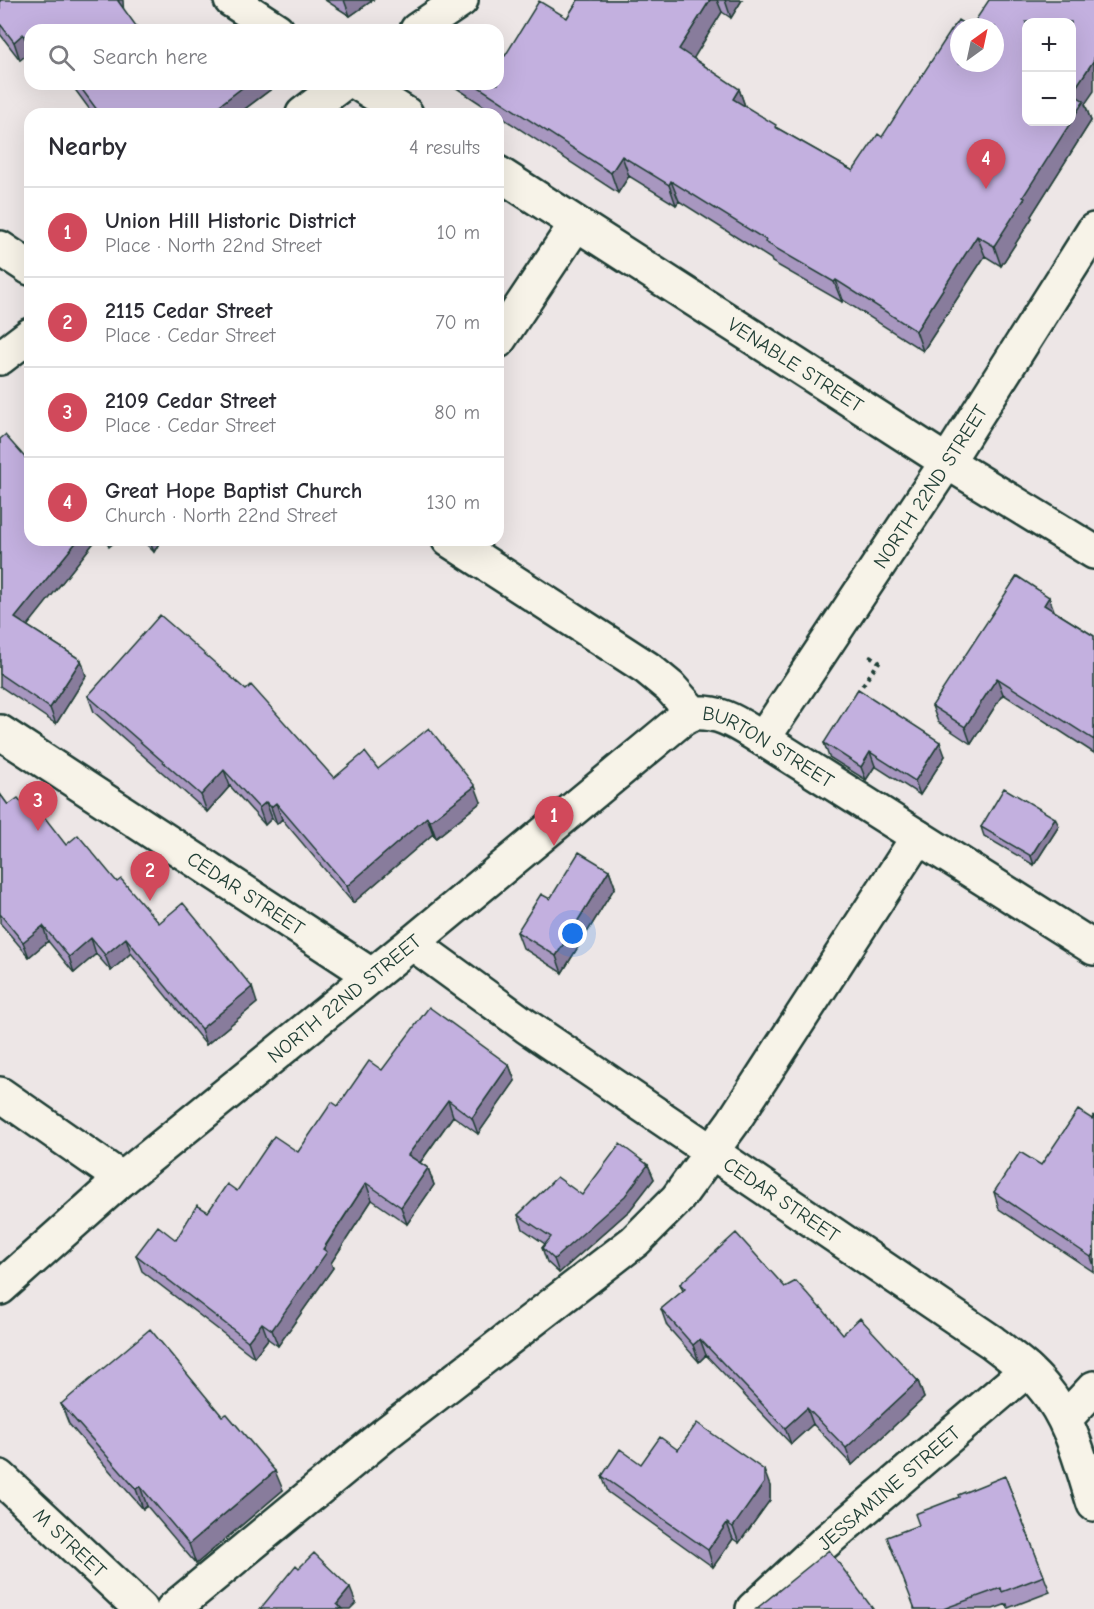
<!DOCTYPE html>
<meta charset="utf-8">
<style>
:root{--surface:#fff;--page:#f7f7f7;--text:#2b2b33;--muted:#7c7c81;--line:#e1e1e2;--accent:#d1495b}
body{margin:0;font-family:"Comic Neue",sans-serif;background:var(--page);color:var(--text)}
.controls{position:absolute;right:18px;top:18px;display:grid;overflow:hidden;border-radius:12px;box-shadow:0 6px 24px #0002}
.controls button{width:54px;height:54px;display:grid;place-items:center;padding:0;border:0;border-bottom:2px solid var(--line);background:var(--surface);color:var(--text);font:30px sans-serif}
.compass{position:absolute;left:950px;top:18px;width:54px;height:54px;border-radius:50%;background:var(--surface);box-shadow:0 6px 24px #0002;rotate:33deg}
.you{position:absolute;left:573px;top:934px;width:21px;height:21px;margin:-15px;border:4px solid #fff;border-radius:50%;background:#1a73e8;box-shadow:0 0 0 9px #1a73e833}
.badge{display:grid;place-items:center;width:39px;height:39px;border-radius:50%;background:var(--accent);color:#fff;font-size:20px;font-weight:700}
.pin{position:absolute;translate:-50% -50px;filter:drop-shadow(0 2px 3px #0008)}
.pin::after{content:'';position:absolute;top:32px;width:21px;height:18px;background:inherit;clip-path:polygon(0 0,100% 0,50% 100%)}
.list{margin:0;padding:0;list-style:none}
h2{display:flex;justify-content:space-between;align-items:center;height:78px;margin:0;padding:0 24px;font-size:26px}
h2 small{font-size:20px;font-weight:400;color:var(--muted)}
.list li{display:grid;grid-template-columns:39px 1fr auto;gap:18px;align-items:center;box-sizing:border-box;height:90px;padding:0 24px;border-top:2px solid var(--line)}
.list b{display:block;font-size:22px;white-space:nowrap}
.list p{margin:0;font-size:20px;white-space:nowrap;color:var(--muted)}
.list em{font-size:20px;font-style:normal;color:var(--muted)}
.icon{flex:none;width:33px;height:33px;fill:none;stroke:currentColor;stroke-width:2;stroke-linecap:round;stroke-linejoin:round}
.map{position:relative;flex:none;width:1094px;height:1609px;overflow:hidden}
.search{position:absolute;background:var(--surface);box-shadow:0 6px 24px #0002;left:24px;top:24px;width:480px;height:66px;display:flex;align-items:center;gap:15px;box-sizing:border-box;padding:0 21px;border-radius:18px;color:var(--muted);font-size:22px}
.panel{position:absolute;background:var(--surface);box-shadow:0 6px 24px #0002;left:24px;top:108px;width:480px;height:438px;border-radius:18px}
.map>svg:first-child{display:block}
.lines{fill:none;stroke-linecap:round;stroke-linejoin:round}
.minor-casing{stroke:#1f3d34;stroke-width:38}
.path{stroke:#1f3d34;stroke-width:4;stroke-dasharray:4.5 4.5;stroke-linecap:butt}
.minor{stroke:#f7f3e8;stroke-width:33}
.wall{fill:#a897c0;stroke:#1f3d34;stroke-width:1.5}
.shaded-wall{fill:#887b9c;stroke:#1f3d34;stroke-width:1.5}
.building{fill:#c3b0df;stroke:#1f3d34;stroke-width:1.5}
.labels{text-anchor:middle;stroke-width:6;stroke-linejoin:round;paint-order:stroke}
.street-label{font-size:20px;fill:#1f3d34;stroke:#f7f3e8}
</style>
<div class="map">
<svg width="1094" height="1609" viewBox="0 0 1094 1609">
<rect width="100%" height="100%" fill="#ede6e6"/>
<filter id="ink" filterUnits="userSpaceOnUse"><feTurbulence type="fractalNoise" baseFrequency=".0167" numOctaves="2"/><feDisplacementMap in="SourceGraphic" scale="12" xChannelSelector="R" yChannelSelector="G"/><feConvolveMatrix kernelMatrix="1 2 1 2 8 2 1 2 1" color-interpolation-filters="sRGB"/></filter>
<g filter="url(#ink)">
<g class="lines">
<g class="minor-casing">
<g id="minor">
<path d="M231,0l46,30"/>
<path d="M417,30l44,-30"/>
<path d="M359,84l47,30"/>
<path d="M303,114l39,-30"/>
<path id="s1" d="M498,173l449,289 147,90"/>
<path d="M0,248l30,20"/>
<path d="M498,341l78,-117"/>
<path d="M0,358l30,-23"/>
<path id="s2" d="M449,540l198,128 23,19 23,26c30,-2 46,12 70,26l331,209"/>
<path id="s3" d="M0,732l371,243"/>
<path id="s4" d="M763,739l184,-277 147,-232"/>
<path id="s5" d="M412,943l114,83 466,316c18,14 38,28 52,46 28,33 37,76 50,116"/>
<path d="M0,1094l122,85"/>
<path id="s6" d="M0,1288l122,-109 290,-236 270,-224 11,-6"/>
<path d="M1065,1419l29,-31"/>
<path id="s7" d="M0,1477l141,132"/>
<path d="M173,1609l212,-175 250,-193 42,-42 56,-77 185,-285"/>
<path id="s8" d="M753,1609l70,-65 204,-174"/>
</g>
</g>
<path class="path" d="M857,693l22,-31 -12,-8"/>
<use href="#minor" class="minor"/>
</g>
<path class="wall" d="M0,0l30,30v22l-10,8 -20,-26z
M325,0h48l-23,16z
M578,0h164l-11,18 -9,-6 -29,46 46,31 6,17 32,22 76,43 29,-34 203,-33 6,17 -60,95 1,2 -31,48 -16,-10 -62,95 -80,-51 -1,2 -70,-40 -1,-3 -92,-58 -3,4 -47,-29 -11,17 -120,-78v-1h-2l-44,-29v-1h46l7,-28 62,-38z
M71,84h207l-40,30h-145z
M0,439l30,101h66l-69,86 54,34 5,16 -30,48 -56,-38z
M142,540h19l-7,12z
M1054,611l40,25v117l-91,-59 -32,50 -33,-22 -6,-16z
M88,696l246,82 44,-9 103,33 -45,36 -3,-4 -80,69 -71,-84 -5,5 -5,-6 -7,7 -35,-39 -23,26 -113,-100z
M824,743l121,13 -25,39 -45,-29 -9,14 -37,-23z
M0,794l8,11 27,14 31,26 51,37 42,41 98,80 -51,42 -75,-92 -20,18 -15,-17 -22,19 -26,-32 -19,16 -29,-34z
M1059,826l-25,39 -50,-29 -3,-9z
M609,870l6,17 -53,86 -39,-25 -6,-16 33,-33z
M509,1065l6,16 -37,53 -25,-18 -33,47 8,5 6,17 -27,39 -35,-24 -41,63 2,5 -55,78 -10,-7 -14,18 -112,-86 -6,-16 40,-15 32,-28 29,-21 61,-39 40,-46 44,-36z
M1094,1115v157l-95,-63 -5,-17 47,-27 51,-46z
M648,1165l6,14 -24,31 -71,63 -12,-11 -5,-14 3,-4 -22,-15 -5,-14 64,-20z
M680,1284l105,3 58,47 75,47 6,17 -72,67 -39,-41 -22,20 -85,-89 -7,7 -32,-36 -6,-17 22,-18z
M61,1404l222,86 -87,74 -49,-58 -4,3 -74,-85z
M678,1450l92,36v14l-31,43 -6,-4 -20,28 -105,-75 -6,-16 39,-12z
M1005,1476l45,116 -42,16 -1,-4 -14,5h-79l5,-84 40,-28z"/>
<path class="shaded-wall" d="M118,0h5l1,19z
M344,0h29l-23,16z
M710,0h7l5,12 -35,57 -8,-20z
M725,0h17l-11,18z
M23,34l7,18 -10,8 -6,-18z
M1094,60v31l-9,13 6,17 -60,95 1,2 -31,48 -7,-20 29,-49 49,-104z
M57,84h7l-5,4z
M247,84h31l-40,30h-30z
M739,89l7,20 -13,-10z
M622,156l7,20 -11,17 -7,-20z
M671,181l8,20 -3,4 -7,-20z
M977,236l8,20 -62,95 -7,-20z
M836,280l7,20 -1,2 -8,-20z
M78,540h18l-75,94 -6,-16z
M106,540h11l-8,7z
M149,540h12l-7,12z
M1049,597l6,16 -11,-8z
M81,660l5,16 -30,48 -6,-16z
M997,678l6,16 -32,50 -6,-17z
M940,742l5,14 -25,39 -5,-14z
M870,752l5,14 -9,14 -5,-13z
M224,770l6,16 -23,26 -6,-17z
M475,786l6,16 -45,36 -6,-17z
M266,802l6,16 -7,7 -6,-17z
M276,803l6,16 -5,5 -6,-17z
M427,817l6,17 -80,69 -6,-17z
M1055,818l4,8 -25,39 -3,-9z
M609,870l6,17 -53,86 -6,-17z
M43,926l5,15 -19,16 -6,-15z
M91,938l5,16 -22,19 -5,-16z
M126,938l5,15 -20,18 -6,-16z
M252,987l5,16 -51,42 -5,-16z
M509,1065l6,16 -37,53 -6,-16z
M448,1100l5,16 -39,55 -6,-16z
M648,1165l6,14 -24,31 -71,63 -5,-14z
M428,1168l6,17 -27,39 -6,-17z
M366,1183l6,17 -41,63 2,5 -55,78 -6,-16z
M1094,1252v14l-3,-9z
M262,1323l6,16 -14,18 -6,-16z
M700,1339l6,16 -7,7 -6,-17z
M918,1381l6,17 -72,67 -6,-17z
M807,1408l6,16 -22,20 -6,-16z
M764,1470l6,16v14l-31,43 -6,-16z
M275,1471l8,19 -87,74 -7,-20z
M140,1486l7,20 -4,3 -7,-20z
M727,1523l6,16 -20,28 -5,-17z
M350,1588l6,15 -6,6h-11l-2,-5z"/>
<path class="building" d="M0,0h118v1l21,29h-109v12l-7,-8 -9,8 -14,-18z
M578,0h132l-31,49 60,40 -6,10 43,26 -1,2 78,44 25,-37 4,3 76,-117 11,7h-10v36h36v-36h-24l18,-27h105v60l-22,33 12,8 -13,20v-99h-45v100h45l-48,75 2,1 -31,48 -17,-10 -61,95 -80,-51 -2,2 -69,-40 1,-2 -95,-59 -2,4 -47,-29 -11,17 -137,-89h24v-33l7,5 34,-55 28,17z
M78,84h169l-39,30h-108z
M5,435l25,28v77h48l-63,78 66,42 -31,48 -50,-34v-235z
M1017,576l32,21 -5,8 50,31v104l-97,-62 -32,49 -33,-21z
M160,615l86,75 5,-5 83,93 31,-26 13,17 51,-41 46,58 -45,35 -3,-4 -80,69 -71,-83 -5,4 -5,-5 -7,6 -35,-38 -23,25 -113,-99z
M858,689l82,53 -25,39 -45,-29 -9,15 -37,-24z
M1004,788l51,30 -24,38 -50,-29z
M0,794l8,11 10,-7 17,21 7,-5 24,31 12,-10 39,47 4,-3 38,44 24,-20 69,84 -51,42 -75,-91 -21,17 -14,-17 -22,19 -26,-31 -20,16 -23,-28z
M579,852l30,18 -53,86 -39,-24 24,-38 9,5z
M429,1007l80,58 -37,53 -24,-18 -40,55 20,13 -27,39 -35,-24 -43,66 4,3 -55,78 -10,-7 -14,18 -112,-86 22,-29 18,14 21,-35 11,7 19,-28 10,7 37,-55 24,16 34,-50 6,4 31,-45 13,9z
M1078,1110l14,9 2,-4v137l-3,5 -97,-65 26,-40 21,13z
M620,1144l28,21 -23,31 -71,63 -12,-11 9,-11 -33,-22 39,-38 25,18z
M736,1233l49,54 11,-6 24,27 1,-1 22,27 17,-16 58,63 -72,67 -39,-40 -22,20 -85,-89 -7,6 -32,-36 24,-20 -5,-5z
M150,1329l72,87 5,-2 48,57 -86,73 -49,-58 -4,3 -75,-85z
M697,1423l67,47v13l-31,44 -6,-4 -19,27 -106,-74 18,-27 21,15 19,-27 18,13z
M1005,1476l39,100 -42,16 -1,-4 -58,21h-28l-28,-72 32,-12 -4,-11 44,-17 -1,-2z
M829,1550l44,59h-117z
M314,1553l36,35 -13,16 5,5h-82l36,-44 3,3z"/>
</g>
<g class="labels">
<g class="street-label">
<text dy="7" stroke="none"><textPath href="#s1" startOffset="354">VENABLE STREET</textPath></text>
<text dy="7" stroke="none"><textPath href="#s4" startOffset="303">NORTH 22ND STREET</textPath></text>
<text dy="7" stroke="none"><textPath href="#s2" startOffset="384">BURTON STREET</textPath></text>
<text dy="7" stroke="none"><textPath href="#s3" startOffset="294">CEDAR STREET</textPath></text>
<text dy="7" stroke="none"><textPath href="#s6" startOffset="450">NORTH 22ND STREET</textPath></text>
<text dy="7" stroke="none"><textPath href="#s5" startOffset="450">CEDAR STREET</textPath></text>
<text dy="7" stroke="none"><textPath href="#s8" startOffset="182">JESSAMINE STREET</textPath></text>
<text dy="7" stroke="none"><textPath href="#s7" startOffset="96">M STREET</textPath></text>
</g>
</g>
</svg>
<div class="controls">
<button>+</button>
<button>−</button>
</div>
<svg class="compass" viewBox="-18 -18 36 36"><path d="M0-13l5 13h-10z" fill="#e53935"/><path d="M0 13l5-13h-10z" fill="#7c7c81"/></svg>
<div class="you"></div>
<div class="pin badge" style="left:554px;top:846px">1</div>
<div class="pin badge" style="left:150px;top:901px">2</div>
<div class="pin badge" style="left:38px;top:831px">3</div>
<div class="pin badge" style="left:986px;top:189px">4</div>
<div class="search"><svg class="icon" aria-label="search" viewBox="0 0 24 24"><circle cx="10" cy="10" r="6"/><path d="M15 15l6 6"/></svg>Search here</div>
<section class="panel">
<h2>Nearby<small>4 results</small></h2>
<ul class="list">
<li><span class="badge">1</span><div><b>Union Hill Historic District</b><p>Place · North 22nd Street</p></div><em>10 m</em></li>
<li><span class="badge">2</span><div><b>2115 Cedar Street</b><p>Place · Cedar Street</p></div><em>70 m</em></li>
<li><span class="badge">3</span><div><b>2109 Cedar Street</b><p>Place · Cedar Street</p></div><em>80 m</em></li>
<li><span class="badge">4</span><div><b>Great Hope Baptist Church</b><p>Church · North 22nd Street</p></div><em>130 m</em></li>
</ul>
</section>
</div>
